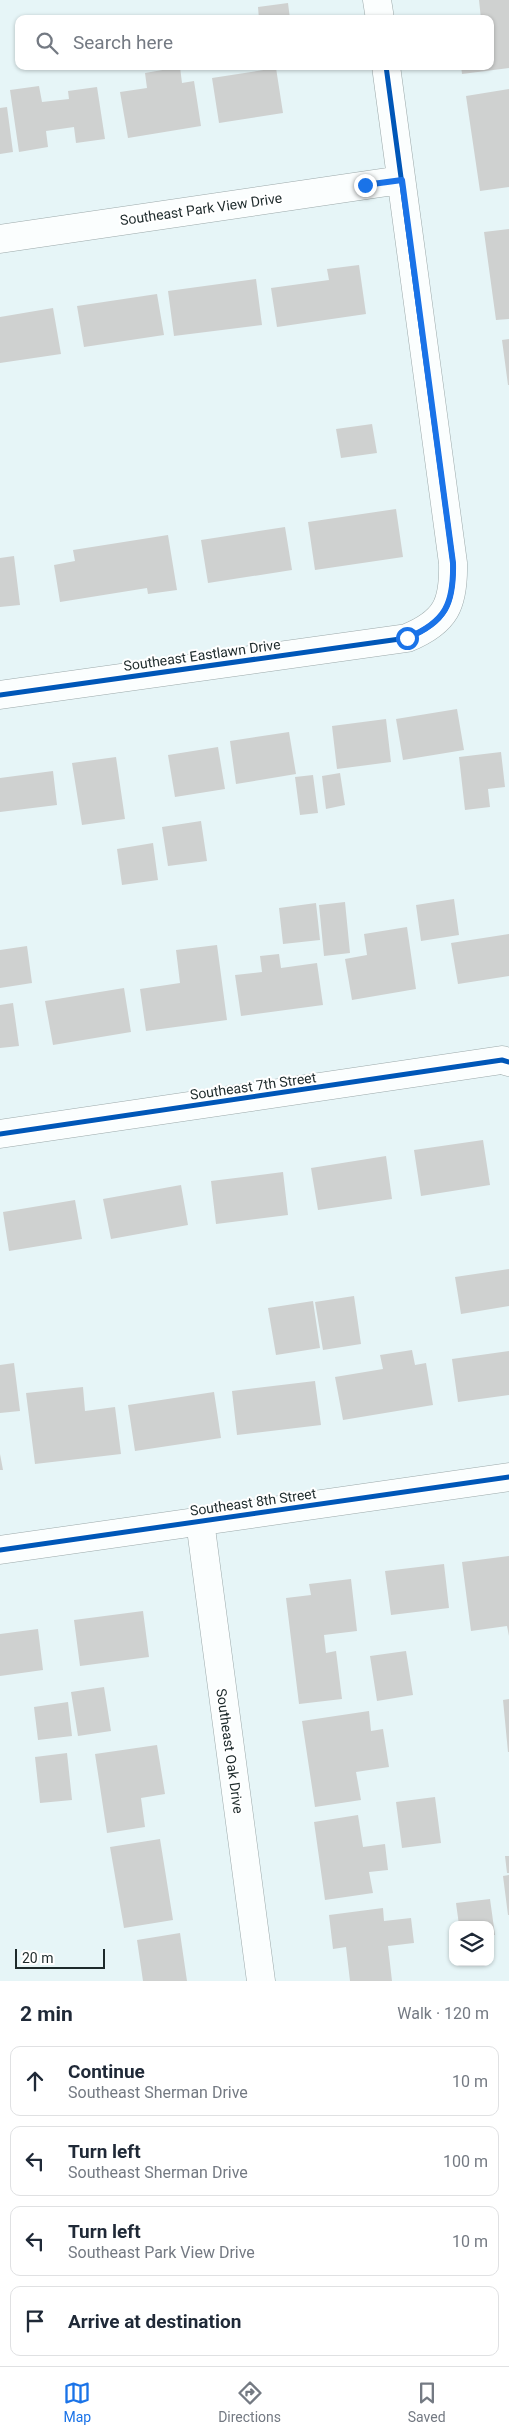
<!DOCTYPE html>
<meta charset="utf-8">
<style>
:root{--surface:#fff;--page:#f2f2f3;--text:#1f2937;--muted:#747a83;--line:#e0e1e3;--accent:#1a73e8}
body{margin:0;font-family:Roboto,sans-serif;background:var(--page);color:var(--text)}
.controls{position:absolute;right:15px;bottom:15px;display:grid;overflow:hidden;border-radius:10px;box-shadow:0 1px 4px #0004}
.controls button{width:45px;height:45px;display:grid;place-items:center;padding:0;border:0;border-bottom:1px solid var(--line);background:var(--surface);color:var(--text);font:25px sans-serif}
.scale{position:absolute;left:15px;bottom:12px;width:90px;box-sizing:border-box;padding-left:5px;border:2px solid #1d2a2b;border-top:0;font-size:14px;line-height:18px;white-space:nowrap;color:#1d2a2b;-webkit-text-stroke:4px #fff;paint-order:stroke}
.stop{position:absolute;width:15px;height:15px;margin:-11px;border:4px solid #1a73e8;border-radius:50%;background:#fff}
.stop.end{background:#1a73e8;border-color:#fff;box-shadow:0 1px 5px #0008}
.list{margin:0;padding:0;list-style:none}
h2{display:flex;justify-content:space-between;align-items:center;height:65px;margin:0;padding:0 20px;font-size:21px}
h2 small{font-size:16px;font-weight:400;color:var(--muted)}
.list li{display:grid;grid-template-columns:32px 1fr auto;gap:15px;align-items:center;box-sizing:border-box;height:70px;margin:0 10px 10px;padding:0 10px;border:1px solid var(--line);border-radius:10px}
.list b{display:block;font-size:19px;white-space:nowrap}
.list p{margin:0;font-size:16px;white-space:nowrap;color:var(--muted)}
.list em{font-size:16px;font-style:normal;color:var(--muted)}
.icon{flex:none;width:28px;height:28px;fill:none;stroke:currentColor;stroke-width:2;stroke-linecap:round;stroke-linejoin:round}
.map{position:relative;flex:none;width:509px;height:1981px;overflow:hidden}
.search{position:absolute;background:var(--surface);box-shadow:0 1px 4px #0004;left:15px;right:15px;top:15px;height:55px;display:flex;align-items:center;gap:12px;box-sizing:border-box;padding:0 18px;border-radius:10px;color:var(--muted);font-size:19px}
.sheet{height:385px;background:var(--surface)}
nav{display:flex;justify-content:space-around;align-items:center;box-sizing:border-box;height:70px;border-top:1px solid var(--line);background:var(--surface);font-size:14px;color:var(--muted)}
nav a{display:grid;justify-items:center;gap:2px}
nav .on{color:var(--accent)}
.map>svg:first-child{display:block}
.building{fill:#cfd1d0}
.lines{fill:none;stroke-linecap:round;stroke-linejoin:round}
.minor-casing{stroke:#9ca9aa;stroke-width:29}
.minor{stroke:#fbfefe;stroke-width:28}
.cycleway-casing{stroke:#fff;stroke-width:8}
.cycleway{stroke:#0057b8;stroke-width:5}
.route{stroke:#1a73e8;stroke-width:6}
.labels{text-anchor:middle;stroke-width:4;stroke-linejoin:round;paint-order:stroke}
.street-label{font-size:14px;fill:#1d2a2b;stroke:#fff}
</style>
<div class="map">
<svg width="509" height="1981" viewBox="0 0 509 1981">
<rect width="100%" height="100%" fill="#e6f5f7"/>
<path class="building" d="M479,0h30v68l-47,6 -1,-8h29v-47h-9z
M288,3l2,16h-31l-1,-12z
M180,67l2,16 12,-2 7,45 -73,12 -8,-46 27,-4 -2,-15z
M276,68l7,45 -64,10 -7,-45z
M39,86l3,16 27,-3 -1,-8 29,-4 8,52 -29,4 -2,-16 -28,4 2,16 -29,5 -9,-62z
M509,89v98l-29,4 -14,-95z
M7,107l6,45 -13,2v-46z
M509,229v90l-13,1 -12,-88z
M359,265l7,49 -89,13 -6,-39 58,-8 -2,-11z
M256,279l6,46 -88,11 -6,-45z
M157,294l7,41 -80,12 -7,-41z
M53,308l8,46 -61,9v-46z
M509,339v46h-1l-6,-45z
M372,424l5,29 -36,5 -5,-29z
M396,509l7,48 -88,13 -7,-48z
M285,527l7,43 -84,13 -7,-43z
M168,535l9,55 -29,4 -1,-6 -87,14 -6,-37 21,-4 -2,-11z
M14,556l6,49 -20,2v-49z
M457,709l7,41 -61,10 -7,-41z
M386,719l5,43 -54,7 -5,-43z
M289,732l7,42 -60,10 -6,-43z
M218,747l7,42 -50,8 -7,-42z
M501,752l4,35 -17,2 2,18 -25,3 -6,-53z
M116,757l9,62 -43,6 -10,-62z
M53,771l4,34 -57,7v-34z
M340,773l5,32 -19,4 -4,-33z
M313,775l5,38 -18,2 -5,-38z
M201,821l6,40 -39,5 -6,-39z
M153,843l5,37 -36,5 -5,-36z
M454,899l5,36 -38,6 -5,-36z
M345,902l5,51 -26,3 -5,-51z
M316,903l4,37 -37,4 -4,-36z
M407,927l9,62 -64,11 -7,-41 22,-4 -3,-21z
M509,934v42l-51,8 -7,-41z
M217,945l10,75 -81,11 -6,-42 40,-6 -4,-33z
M27,946l5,37 -32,5v-38z
M279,954l2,14 36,-5 6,42 -82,11 -6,-41 27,-3 -2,-16z
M124,988l7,44 -78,13 -8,-44z
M13,1003l6,43 -19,2v-43z
M483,1140l7,45 -69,11 -7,-46z
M386,1156l6,43 -74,11 -7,-42z
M283,1172l5,43 -72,9 -5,-43z
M181,1185l7,40 -77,14 -8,-40z
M75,1200l7,39 -73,12 -6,-39z
M509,1269v37l-48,8 -6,-37z
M354,1296l7,48 -38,6 -8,-48z
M313,1301l7,47 -44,7 -8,-47z
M412,1350l3,15 11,-2 7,42 -90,15 -8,-43 48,-8 -3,-14z
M509,1351v44l-51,7 -6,-43z
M14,1363l6,48 -20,2v-48z
M315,1381l6,44 -84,10 -5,-44z
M83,1387l2,24 30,-4 6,47 -86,10 -9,-71z
M214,1392l7,46 -86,13 -7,-46z
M0,1454l3,16h-3z
M509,1556v80l-2,-10 -36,5 -9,-69z
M444,1564l5,44 -58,7 -6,-44z
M351,1579l6,52 -33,4 2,18 10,-2 6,48 -43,5 -13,-106 25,-3 -2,-11z
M143,1611l6,46 -69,9 -6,-46z
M38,1629l5,41 -43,6v-42z
M406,1651l7,44 -36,6 -7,-45z
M104,1687l7,44 -33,5 -7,-44z
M509,1699v53h-1l-5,-52z
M68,1702l4,34 -34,4 -4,-33z
M369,1711l2,20 12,-2 6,38 -33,5 5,28 -46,7 -13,-86z
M157,1745l8,49 -24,4 4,29 -38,6 -12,-79z
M67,1753l5,47 -32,3 -5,-46z
M435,1797l6,46 -39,5 -6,-46z
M358,1815l5,32 22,-3 3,26 -19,2 4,21 -48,7 -11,-78z
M160,1839l13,81 -49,8 -14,-81z
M505,1856h4v17h-2z
M509,1875v40h-1l-5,-39z
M490,1899l5,36h-5v-10h-31l-3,-22z
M383,1908l1,13 27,-3 3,25 -26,3 4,35h-42l-4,-34 -13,2 -4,-34z
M180,1933l7,48h-44l-6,-41z"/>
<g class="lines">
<g class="minor-casing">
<path id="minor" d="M377,0l3,19
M0,239l401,-59
M0,695l407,-57c39,-16 47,-34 46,-75l-67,-497
M0,1134l502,-74 7,2
M200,1521l61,460
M0,1550l509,-73"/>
</g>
<use href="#minor" class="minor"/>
<g class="cycleway-casing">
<path id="cycleway" d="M0,695l407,-57c39,-16 47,-34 46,-75l-67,-497
M0,1134l502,-74 7,2
M0,1550l509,-73"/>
</g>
<use href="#cycleway" class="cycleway"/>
</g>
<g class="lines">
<path class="route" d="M365,185l37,-5 51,383c1,40 -7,59 -46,75"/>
</g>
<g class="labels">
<g class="street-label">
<text transform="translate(201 209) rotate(-8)" y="5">Southeast Park View Drive</text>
<text transform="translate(202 655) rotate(-8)" y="5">Southeast Eastlawn Drive</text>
<text transform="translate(253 1086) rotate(-8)" y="5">Southeast 7th Street</text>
<text transform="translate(253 1502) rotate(-8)" y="5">Southeast 8th Street</text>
<text transform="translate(230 1751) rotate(82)" y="5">Southeast Oak Drive</text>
</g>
</g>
</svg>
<div class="controls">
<button><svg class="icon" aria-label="layers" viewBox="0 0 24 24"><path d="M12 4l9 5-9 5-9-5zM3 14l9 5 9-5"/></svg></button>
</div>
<div class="scale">20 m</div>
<div class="stop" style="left:407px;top:638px"></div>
<div class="stop end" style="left:365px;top:185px"></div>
<div class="search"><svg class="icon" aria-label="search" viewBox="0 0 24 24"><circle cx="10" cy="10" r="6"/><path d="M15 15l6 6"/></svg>Search here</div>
</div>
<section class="sheet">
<h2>2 min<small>Walk · 120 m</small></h2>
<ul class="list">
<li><svg class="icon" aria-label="ahead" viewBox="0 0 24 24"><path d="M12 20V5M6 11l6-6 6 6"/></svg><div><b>Continue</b><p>Southeast Sherman Drive</p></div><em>10 m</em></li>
<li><svg class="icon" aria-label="left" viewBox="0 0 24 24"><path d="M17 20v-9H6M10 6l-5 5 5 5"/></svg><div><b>Turn left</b><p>Southeast Sherman Drive</p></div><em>100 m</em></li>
<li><svg class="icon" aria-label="left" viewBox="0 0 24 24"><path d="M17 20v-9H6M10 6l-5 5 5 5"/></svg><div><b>Turn left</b><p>Southeast Park View Drive</p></div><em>10 m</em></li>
<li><svg class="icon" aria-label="arrive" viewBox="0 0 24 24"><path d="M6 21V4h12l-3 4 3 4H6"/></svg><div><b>Arrive at destination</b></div></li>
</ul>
</section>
<nav>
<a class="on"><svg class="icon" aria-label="map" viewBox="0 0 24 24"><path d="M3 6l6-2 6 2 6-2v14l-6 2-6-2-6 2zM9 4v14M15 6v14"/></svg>Map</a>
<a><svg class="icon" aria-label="directions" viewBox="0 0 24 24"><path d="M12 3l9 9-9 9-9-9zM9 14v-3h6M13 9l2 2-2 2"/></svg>Directions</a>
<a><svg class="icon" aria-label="saved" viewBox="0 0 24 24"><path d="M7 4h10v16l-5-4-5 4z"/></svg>Saved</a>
</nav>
